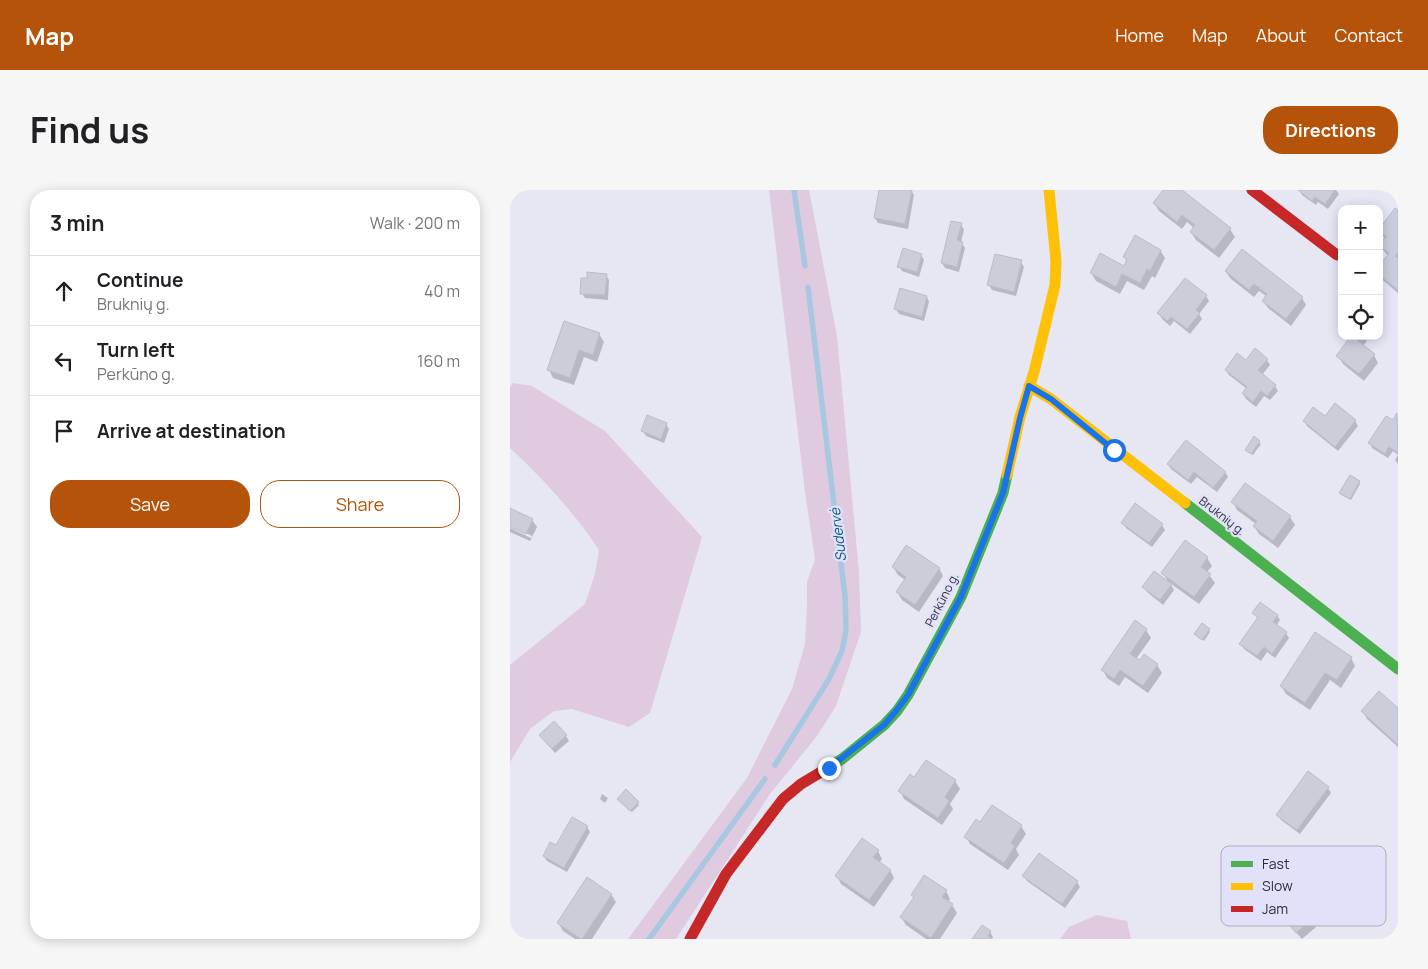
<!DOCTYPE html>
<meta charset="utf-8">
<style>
:root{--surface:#fff;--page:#f6f6f6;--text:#202124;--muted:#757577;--line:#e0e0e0;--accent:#b45309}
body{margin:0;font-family:Manrope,sans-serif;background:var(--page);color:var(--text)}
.controls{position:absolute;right:15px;top:15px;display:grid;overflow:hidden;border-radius:10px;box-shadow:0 2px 12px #0003}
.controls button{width:45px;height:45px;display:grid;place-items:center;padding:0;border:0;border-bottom:1px solid var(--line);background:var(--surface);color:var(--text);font:25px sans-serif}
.stop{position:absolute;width:15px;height:15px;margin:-11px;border:4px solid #1a73e8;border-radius:50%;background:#fff}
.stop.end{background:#1a73e8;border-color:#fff;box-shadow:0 1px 5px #0008}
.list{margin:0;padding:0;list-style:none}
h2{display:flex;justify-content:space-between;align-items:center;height:65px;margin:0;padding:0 20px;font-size:21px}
h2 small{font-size:16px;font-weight:400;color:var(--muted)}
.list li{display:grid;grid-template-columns:32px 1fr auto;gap:15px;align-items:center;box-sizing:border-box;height:70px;padding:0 20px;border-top:1px solid var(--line)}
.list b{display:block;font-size:19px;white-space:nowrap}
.list p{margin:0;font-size:16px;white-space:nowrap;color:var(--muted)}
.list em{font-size:16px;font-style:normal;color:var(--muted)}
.actions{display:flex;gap:10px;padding:15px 20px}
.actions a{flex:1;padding:11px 0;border:1px solid var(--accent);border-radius:20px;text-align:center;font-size:18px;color:var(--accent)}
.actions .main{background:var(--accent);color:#fff}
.icon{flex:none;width:28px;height:28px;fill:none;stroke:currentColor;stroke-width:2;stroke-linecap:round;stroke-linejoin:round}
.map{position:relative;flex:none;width:888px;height:749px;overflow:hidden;border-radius:20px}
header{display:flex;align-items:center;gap:30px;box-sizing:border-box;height:70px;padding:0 25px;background:var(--accent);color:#fff}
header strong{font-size:24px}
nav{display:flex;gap:28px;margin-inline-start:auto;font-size:18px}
.intro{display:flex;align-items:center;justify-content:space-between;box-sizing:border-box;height:120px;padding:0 30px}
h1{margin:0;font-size:35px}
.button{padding:12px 22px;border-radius:20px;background:var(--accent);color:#fff;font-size:18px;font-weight:700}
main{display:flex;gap:30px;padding:0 30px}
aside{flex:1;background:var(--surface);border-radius:20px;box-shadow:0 2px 12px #0003}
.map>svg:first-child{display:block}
.green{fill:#dfcae0}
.shadow{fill:#0003}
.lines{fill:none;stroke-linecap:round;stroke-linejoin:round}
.stream{stroke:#a7c8e0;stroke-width:5.5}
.building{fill:#cbced9;stroke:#b9bdc7}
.fast{stroke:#4caf50;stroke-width:11}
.slow{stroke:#ffc107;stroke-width:11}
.jam{stroke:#c62828;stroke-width:11}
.route{stroke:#1a73e8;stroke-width:6}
.labels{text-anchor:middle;stroke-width:4.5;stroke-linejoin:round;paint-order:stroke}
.street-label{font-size:12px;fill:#2e2e3a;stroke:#e1e1fa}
.water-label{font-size:14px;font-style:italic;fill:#085c82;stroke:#e1e1fa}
.key{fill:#e1e1fa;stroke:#ababc0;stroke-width:1}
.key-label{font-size:14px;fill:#2e2e3a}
</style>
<header>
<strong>Map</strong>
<nav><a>Home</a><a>Map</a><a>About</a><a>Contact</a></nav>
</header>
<div class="intro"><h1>Find us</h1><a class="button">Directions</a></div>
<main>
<aside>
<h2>3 min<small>Walk · 200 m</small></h2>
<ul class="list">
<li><svg class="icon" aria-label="ahead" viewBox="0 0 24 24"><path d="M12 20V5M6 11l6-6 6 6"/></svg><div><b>Continue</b><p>Bruknių g.</p></div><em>40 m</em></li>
<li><svg class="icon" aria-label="left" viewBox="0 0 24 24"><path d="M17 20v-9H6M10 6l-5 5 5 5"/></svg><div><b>Turn left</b><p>Perkūno g.</p></div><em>160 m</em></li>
<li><svg class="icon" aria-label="arrive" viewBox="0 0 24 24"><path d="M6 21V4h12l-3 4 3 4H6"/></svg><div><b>Arrive at destination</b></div></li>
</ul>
<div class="actions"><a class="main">Save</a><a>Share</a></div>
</aside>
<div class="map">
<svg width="888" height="749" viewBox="0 0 888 749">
<rect width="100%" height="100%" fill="#e7e7f4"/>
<path class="green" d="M259,0h40l28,146 22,236 2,60 -25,74 -19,30 -47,58 -94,145h-48l119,-161 45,-89 13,-45 2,-39v-23l8,-23 -10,-67z
M3,193l19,3 73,45 97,106 -52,176 -21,14 -57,-18 -18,2 -24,18 -20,33v-97l75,-61 10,-30 4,-24c-25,-38 -56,-71 -89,-102v-61z
M587,725l30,6 4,18h-71l9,-12z"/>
<path class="shadow" d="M371,0h30l3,5 -6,34 -30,-6 -3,-5z
M654,0h15l51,39 5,8 -16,21 -23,-18 -5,-8 3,-4 -7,-6 -5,7 -23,-18 -5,-8z
M789,0h37l3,4 -11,15 -10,-7 -2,3 -14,-10z
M885,19l3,2v82l-19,-16v-9l9,-12 -8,-10 5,-7 -6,-8z
M451,34l3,6 -3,12 4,6 -6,24 -14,-4 -3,-5z
M650,60l5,8 -10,20 -3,-2 -8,14 -17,-9 -7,13 -24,-13 -5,-8 33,-5 3,-6 -2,-5z
M411,65l3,5 -5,17 -17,-6 -3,-5z
M511,72l3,5 -8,29 -24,-6 -3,-5z
M716,82l76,26 4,7 -15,21 -23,-18 -5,-7 3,-5 -7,-5 -5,6 -23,-18z
M96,85l3,5 -1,20 -23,-2 -3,-5z
M675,90l21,16 3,5 -10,13 3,5 -12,15 -16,-13 -4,5 -8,-7 -3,-6z
M417,107l2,5 -5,19 -25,-7 -3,-5z
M869,121l4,7 -4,6z
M89,144l5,8 -7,20 -13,-5 -10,28 -21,-7 -4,-8z
M836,146h24l-7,10 11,9 4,8 -14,18 -21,-17 -5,-8 12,-16z
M757,170l3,5 -8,10 13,11 3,5 -8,9 -6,-4 -8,11 -10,-8 -3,-5 4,-5 -18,-14 -3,-5z
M887,225l1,40 -5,-4 -5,7 -16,-10 -2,-5 23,-21z
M815,228l30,3 3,5 -20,25 -31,-25 -2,-5z
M156,234l3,5 -5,14 -18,-7 -3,-5z
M744,248l7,6 -8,11 -7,-5z
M888,265v9l-3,-4z
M658,274l57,8 3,5 -11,15 -20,-15 -6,7 -20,-15z
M849,292l1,2 -9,16 -9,-5 -1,-2z
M723,312l57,15 5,8 -17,23 -19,-14 -5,-8 2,-2 -19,-14z
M0,319l22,11 5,7 -7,14 -20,-9v-4l21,10 1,-2 -22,-11z
M613,333l39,2 3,5 -13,17 -26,-19z
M697,368l5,8 -5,6 8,11 -16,21 -29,-21 4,7 -11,15 -16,-13 -3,-5 25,-4 -6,-10z
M383,377l46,1 4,8 -24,36 -17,-12 -5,-8 8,-12 -7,-5z
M744,423l23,2 3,5 -4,6 10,7 3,5 -14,20 -8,-6 -6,9 -17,-12 -3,-5 17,-25z
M636,440l5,8 -15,21 4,3 4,-6 13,9 5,8 -14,20 -23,-16 -6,9 -12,-8 -4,-8z
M699,440l1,2 -6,9 -7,-5z
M841,468l4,8 -14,22 -11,-8 -20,30 -24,-16 -5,-8z
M869,503l19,17v37l-31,-28 -4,-8z
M56,546l3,5 -14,12 -11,-13z
M798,583l20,15 3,5 -31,41 -19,-14 -3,-5z
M405,589l40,2 5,8 -10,15 3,5 -11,16 -38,-26 -4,-8z
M92,604l6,4 -3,5 -5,-4z
M110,611l18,2 1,2 -7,7z
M482,617l29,19 5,8 -10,15 3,6 -11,15 -38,-26 -4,-7 15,-13z
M77,637l3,5 -23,40 -20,-11 -3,-5z
M368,661l4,8 -3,4 11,7 4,8 -20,29 -33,-23 -4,-8z
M514,686l53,6 3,5 -15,21 -38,-27z
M831,695l5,8 -33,28 3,6 -14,12 -24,-26 -4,-8 18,-9z
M436,701l4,8 -2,3 4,3 5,8 -17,26h-14l-20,-14 -5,-8 14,-19 -2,-3z
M101,704l5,8 -24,37h-17l-12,-8 -4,-7z
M472,737l8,5 3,5 -1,2h-18z"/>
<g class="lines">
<path class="stream" d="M284,0l11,76
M265,575l54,-86 13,-28 4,-21 -1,-34 -37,-309
M139,749l116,-160"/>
</g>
<path class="building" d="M369,0h33l-7,34 -31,-6z
M653,0h19l49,38 -17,22 -24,-18 5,-7 -13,-10 -5,7 -24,-19z
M788,0h37l-10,14 -10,-7 -3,4z
M885,18l3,2v42l-3,4 3,2v32l-19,-15v-9l10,-13 -10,-7 7,-10 -7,-4v-3z
M441,31l11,2 -5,17 6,2 -6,25 -16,-4z
M625,45l26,15 -11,21 -3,-2 -7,14 -18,-9 -6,13 -26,-14 10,-20 24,13 3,-7 -4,-2z
M393,58l19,6 -5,18 -20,-5z
M732,59l61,48 -17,22 -24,-18 5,-7 -13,-10 -5,6 -24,-19z
M485,64l27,6 -8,32 -27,-7z
M77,82l20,2 -2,21 -25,-1 1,-16h6z
M675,88l22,17 -11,15 4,3 -13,16 -16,-12 -4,4 -10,-8z
M390,98l27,8 -5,21 -28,-8z
M54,131l36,12 -7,22 -14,-5 -9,28 -23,-8z
M839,146h11l-3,4 18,14 -16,20 -23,-18 14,-19z
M745,158l13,11 -10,11 18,15 -9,11 -6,-5 -8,11 -11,-9 5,-6 -22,-17 12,-17 9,7z
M825,213l21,17 -21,27 -32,-26 10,-14 12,9z
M887,223l1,40 -9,-6 -4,7 -17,-11 18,-27 7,4z
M137,225l20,8 -6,16 -20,-8z
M744,246l6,5 -9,13 -6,-4z
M676,250l40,32 -13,16 -19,-16 -6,8 -21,-16z
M840,285l10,6 -10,18 -11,-6z
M735,293l46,33 -18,25 -20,-15 4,-5 -26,-19z
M625,313l28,21 -14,19 -28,-20z
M0,318l23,11 -7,15 -16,-7z
M675,350l23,17 -7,10 10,7 -17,23 -33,-24z
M396,355l34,23 -25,37 -19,-13 10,-15 -14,-10z
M644,381l18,13 -12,16 -18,-13z
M750,412l18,13 -5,7 14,10 -15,22 -8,-7 -7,9 -18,-12 19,-27 -6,-4z
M625,430l12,9 -17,25 10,6 4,-6 14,10 -15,22 -23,-16 -6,9 -13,-9z
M692,433l8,6 -8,11 -8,-6z
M805,442l37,25 -15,23 -12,-7 -20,30 -25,-17z
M869,501l19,17v37l-37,-34z
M44,531l13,14 -15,14 -13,-14z
M416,570l30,20 -11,17 4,4 -11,17 -40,-27 12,-17 4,3z
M798,581l21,16 -32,43 -21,-15z
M116,599l13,13 -9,9 -13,-12z
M482,615l30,20 -11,18 4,3 -11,17 -40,-26 12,-18 4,3z
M62,627l16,9 -24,42 -21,-12 7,-14 6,3z
M352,648l17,12 -6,7 18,13 -22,30 -34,-24z
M529,663l39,28 -16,23 -40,-28z
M816,676l16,19 -34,28 5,5 -17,15 -24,-29 17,-14 3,4z
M414,685l23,15 -5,7 11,7 -22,34 -31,-21 14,-20 -3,-2z
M77,687l25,17 -30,45h-1l-24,-16z
M472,735l9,6 -3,5 4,3h-20z"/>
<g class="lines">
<path class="fast" d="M675,313l213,166
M321,576l11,-7 42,-34 13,-14 11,-16 53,-98 42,-104 4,-18"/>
<path class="slow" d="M519,196l22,13 134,104
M497,285l13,-58 14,-45 21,-87 1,-24 -7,-71"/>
<path class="jam" d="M742,0l85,65
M180,749l36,-65 57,-75 18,-15 30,-18"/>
</g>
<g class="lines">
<path class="route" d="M319,578l55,-43 12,-14 12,-16 53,-98 42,-104 17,-75 9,-32 22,13 63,51"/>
</g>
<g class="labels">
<g class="street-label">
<text transform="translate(712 326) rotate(38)" y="4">Bruknių g.</text>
<text transform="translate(432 410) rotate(-63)" y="4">Perkūno g.</text>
</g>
<g class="water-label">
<text transform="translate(328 345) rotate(-97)" y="5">Sudervė</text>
</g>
</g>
<rect x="711" y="656" width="165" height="80" rx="8" class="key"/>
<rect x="721" y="671" width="22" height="6" fill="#4caf50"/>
<rect x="721" y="693" width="22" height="7" fill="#ffc107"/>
<rect x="721" y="716" width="22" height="6" fill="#c62828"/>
<g class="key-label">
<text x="752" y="679">Fast</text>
<text x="752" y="701">Slow</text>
<text x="752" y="724">Jam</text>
</g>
</svg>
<div class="controls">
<button>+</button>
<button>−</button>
<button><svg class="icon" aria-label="locate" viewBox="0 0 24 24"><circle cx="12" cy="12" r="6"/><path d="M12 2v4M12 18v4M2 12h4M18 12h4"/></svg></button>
</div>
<div class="stop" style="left:604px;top:260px"></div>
<div class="stop end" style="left:319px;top:578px"></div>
</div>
</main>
